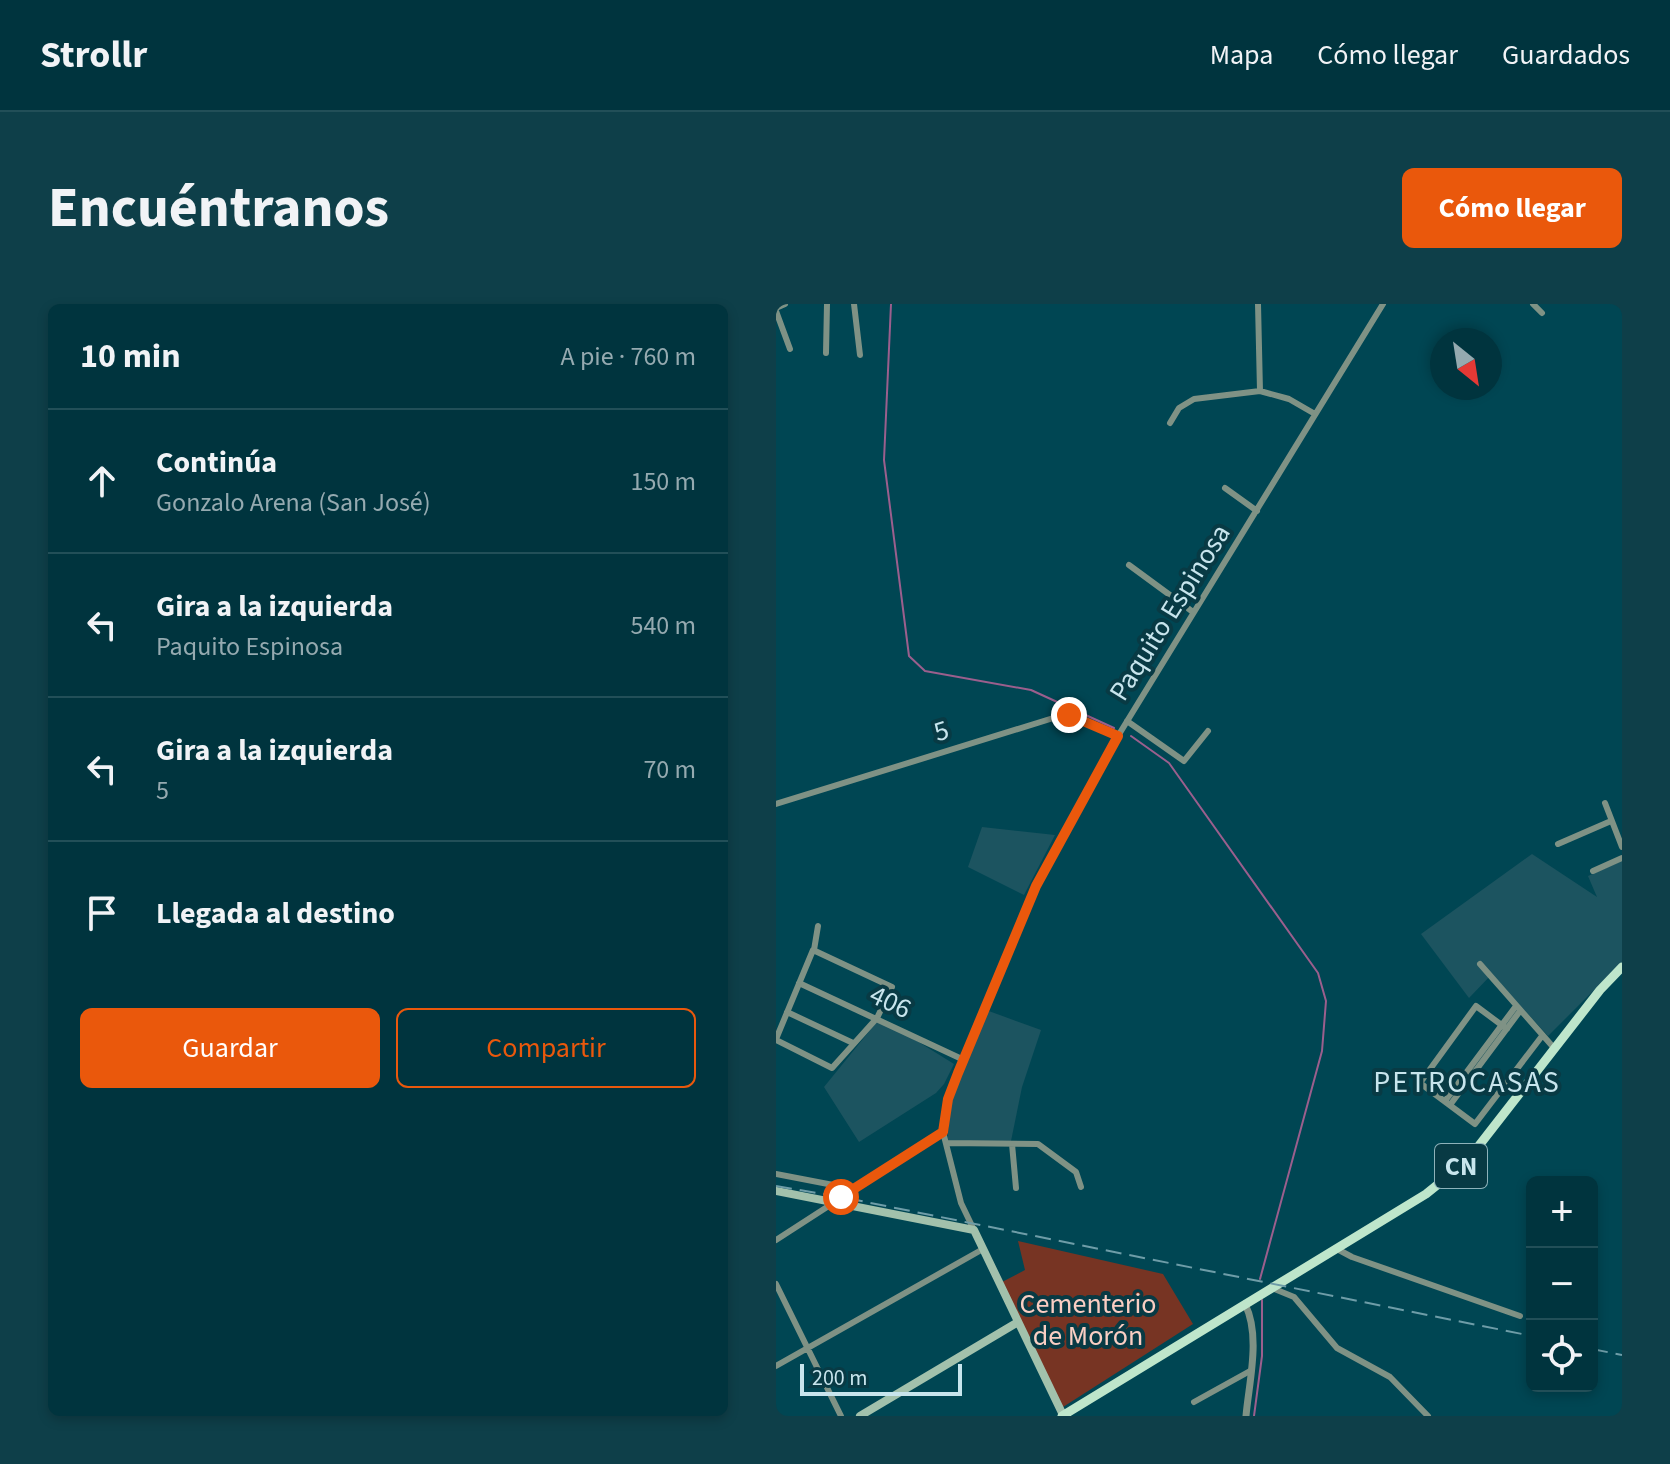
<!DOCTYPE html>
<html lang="es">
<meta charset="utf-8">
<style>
:root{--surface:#00343e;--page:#0e3f49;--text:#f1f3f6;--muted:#95aab0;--line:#224f58;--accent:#ea580c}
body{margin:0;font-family:"Source Sans 3",sans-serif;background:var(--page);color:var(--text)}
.controls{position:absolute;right:24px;bottom:24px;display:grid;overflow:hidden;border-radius:12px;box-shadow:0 4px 12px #0003}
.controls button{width:72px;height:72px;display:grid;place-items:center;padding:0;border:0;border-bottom:2px solid var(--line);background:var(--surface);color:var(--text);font:40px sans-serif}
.compass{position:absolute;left:654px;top:24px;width:72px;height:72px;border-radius:50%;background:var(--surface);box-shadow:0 4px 12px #0003;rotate:150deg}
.scale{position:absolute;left:24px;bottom:20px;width:162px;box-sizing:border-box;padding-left:8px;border:4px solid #c8e5ed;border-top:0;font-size:22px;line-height:28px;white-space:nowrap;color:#c8e5ed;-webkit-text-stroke:6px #083a44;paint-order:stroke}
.stop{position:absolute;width:24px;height:24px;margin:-18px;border:6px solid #ea580c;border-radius:50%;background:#fff}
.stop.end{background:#ea580c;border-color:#fff;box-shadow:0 2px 8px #0008}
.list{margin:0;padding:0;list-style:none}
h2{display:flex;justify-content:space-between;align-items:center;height:104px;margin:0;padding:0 32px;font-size:34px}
h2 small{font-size:26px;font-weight:400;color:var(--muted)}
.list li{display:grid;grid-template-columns:52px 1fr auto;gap:24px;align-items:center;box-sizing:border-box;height:144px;padding:0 32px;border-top:2px solid var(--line)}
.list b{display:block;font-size:30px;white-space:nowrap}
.list p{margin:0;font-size:26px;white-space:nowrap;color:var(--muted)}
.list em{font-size:26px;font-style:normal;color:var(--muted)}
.actions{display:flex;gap:16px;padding:24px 32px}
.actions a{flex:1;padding:18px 0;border:2px solid var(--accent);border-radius:12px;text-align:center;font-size:28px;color:var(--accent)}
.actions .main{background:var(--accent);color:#fff}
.icon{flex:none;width:44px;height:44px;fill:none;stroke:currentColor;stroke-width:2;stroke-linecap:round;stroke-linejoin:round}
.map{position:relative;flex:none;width:846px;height:1112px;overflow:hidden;border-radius:12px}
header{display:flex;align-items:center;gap:48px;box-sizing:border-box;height:112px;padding:0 40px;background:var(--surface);border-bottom:2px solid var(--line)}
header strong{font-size:38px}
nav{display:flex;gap:44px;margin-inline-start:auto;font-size:28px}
.intro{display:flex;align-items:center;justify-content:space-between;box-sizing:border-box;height:192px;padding:0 48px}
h1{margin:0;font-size:56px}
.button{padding:20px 36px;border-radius:12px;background:var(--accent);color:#fff;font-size:28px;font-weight:700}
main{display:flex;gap:48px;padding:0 48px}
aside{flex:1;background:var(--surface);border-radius:12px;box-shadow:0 4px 12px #0003}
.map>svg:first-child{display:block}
.built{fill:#1c5460}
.green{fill:#773423}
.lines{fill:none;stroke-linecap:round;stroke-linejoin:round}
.stream{stroke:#9b5f8d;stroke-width:2}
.minor{stroke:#7f9285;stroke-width:6}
.tertiary{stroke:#7f9285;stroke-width:7}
.secondary{stroke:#a2c1ac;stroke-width:8}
.primary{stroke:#bee6cb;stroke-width:9}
.rail{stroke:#6e9da8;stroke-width:2;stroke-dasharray:16 8;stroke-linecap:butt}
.route{stroke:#ea580c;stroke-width:10}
.labels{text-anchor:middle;stroke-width:8;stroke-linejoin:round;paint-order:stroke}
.shield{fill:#083a44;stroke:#8eb2ba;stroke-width:2}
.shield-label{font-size:26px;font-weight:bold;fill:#c8e5ed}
.street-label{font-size:28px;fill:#c8e5ed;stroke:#083a44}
.park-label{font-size:28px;fill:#facec3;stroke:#083a44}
.neighbourhood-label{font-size:30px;letter-spacing:2px;fill:#c8e5ed;stroke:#083a44}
</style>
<header>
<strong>Strollr</strong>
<nav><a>Mapa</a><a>Cómo llegar</a><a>Guardados</a></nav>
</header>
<div class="intro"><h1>Encuéntranos</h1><a class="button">Cómo llegar</a></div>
<main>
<aside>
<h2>10 min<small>A pie · 760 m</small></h2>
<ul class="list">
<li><svg class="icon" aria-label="ahead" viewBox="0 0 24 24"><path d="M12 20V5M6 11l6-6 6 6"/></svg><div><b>Continúa</b><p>Gonzalo Arena (San José)</p></div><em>150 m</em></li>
<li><svg class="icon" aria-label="left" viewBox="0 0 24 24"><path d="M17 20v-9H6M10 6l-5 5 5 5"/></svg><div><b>Gira a la izquierda</b><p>Paquito Espinosa</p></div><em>540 m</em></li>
<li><svg class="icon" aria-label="left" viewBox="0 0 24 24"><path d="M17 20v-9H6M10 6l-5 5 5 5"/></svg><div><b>Gira a la izquierda</b><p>5</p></div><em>70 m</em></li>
<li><svg class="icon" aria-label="arrive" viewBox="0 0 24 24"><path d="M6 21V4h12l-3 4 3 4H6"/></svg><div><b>Llegada al destino</b></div></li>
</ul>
<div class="actions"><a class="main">Guardar</a><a>Compartir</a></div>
</aside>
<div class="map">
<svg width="846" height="1112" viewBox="0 0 846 1112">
<rect width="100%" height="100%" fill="#004653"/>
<path class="built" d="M206,523l73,8 -31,60 -56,-28z
M756,550l65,43 -9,-21 34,-15v101l-74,74 -56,-62 -23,24 -48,-64z
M210,706l55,20 -19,57 -11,54h-64l6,-53z
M104,714l74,46 -10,20 -8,9 -77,49 -35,-55z"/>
<path class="green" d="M242,937l145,33 30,50 -130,83 -61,-125 23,-12z"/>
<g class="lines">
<path class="stream" d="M115,0l-7,156 25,196 16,15 106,19 83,38
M355,432l38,27 149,210 8,28 -4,50 -62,228
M478,1112l8,-60v-56"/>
<path class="minor" d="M78,0l6,51
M482,0l2,87
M757,0l9,9
M0,4l9,-4
M0,7l14,38
M50,49l1,-49
M394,119l9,-15 15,-9 66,-8 29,8 26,15
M449,184l32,23
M353,261l64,47
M351,417l57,40 24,-30
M829,499l17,44
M0,500l287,-89 13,1 42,20
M782,540l53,-23
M817,567l29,-13
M38,646l4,-24
M704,660l74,84
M23,679l165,77
M11,708l66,31
M731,725l-31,-23 -56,77 55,41 67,-88
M0,735l37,-89 79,37 -15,31 -45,50 -56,-28
M669,797l71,-95
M674,801l70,-94
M170,839l92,1 38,28 5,15
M236,840l4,44
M0,870l78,15
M198,926l-13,-27 -18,-71 5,-33 88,-213 82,-150 265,-432
M0,936l167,-108
M561,945l15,8 168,59
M0,980l65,132
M496,984l22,9 43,51 53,29 38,39
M0,1062l207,-117
M418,1098l56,-31"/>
<path class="tertiary" d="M469,1000c16,32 4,78 1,112"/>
<path class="secondary" d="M0,887l198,39 89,185
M84,1112l158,-94"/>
<path class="primary" d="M286,1112l364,-222 41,-33 133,-171 22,-23"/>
<path class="rail" d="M0,882l65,11 691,139
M816,1045l30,6"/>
</g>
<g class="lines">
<path class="route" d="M65,893l102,-65 5,-33 10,-26 78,-187 82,-150 -49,-21"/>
</g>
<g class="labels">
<rect class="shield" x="659" y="840" width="52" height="44" rx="6"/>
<g class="shield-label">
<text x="685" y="871">CN</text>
</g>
<g class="street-label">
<text transform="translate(393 308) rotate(-58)" y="10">Paquito Espinosa</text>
<text transform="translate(165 426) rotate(-17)" y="10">5</text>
<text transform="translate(115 697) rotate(25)" y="10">406</text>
</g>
<g class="park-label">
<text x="312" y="1009">Cementerio<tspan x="312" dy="32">de Morón</tspan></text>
</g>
<g class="neighbourhood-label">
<text x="691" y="788">PETROCASAS</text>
</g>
</g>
</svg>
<div class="controls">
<button>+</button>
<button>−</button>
<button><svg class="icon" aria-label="locate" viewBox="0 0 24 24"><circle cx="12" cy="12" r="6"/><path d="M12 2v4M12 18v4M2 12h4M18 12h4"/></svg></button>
</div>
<svg class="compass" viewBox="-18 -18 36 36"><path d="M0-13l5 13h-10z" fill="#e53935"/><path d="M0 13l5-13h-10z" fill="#95aab0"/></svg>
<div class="scale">200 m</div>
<div class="stop" style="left:65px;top:893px"></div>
<div class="stop end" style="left:293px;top:411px"></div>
</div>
</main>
